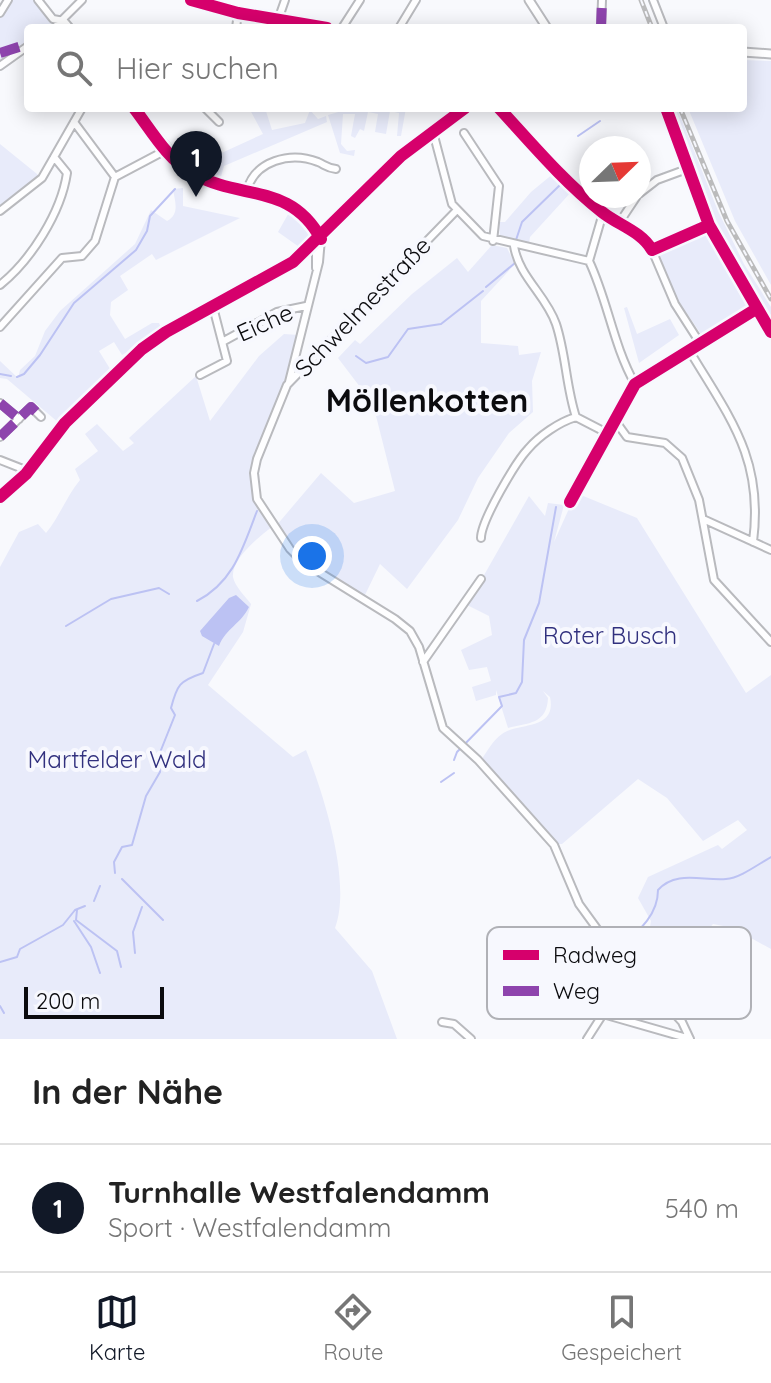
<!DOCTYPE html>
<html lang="de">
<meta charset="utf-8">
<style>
:root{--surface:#fff;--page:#f2f2f2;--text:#222;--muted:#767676;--line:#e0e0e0;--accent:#111827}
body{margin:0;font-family:Quicksand,sans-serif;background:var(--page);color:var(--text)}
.compass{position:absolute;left:579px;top:136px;width:72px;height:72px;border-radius:50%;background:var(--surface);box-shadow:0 4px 20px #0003;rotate:67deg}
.scale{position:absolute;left:24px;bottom:20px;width:140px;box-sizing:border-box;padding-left:8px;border:4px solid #0b0b0e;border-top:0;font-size:22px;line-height:28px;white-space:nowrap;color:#0b0b0e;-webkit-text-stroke:6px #f7f8fe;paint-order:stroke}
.you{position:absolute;left:312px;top:556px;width:28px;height:28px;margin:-20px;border:6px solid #fff;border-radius:50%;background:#1a73e8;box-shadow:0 0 0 12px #1a73e833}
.badge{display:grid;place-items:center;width:52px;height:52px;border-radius:50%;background:var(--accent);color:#fff;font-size:26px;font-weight:700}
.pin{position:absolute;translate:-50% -66px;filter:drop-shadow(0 2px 4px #0008)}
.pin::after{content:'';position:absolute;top:42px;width:28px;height:24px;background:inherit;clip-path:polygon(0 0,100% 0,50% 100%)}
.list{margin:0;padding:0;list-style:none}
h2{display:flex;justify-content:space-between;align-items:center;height:104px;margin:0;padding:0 32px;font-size:34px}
h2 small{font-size:26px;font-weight:400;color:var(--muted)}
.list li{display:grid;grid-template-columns:52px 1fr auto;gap:24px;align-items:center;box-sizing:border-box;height:128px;padding:0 32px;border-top:2px solid var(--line)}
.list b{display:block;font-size:30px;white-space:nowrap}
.list p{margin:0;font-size:26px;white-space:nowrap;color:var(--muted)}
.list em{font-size:26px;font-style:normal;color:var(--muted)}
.icon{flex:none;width:44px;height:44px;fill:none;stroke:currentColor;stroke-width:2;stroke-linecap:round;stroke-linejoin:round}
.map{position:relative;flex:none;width:771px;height:1039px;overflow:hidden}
.search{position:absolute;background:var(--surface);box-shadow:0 4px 20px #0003;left:24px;right:24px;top:24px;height:88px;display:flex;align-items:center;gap:20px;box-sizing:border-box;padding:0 28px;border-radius:8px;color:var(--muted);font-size:30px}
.sheet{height:232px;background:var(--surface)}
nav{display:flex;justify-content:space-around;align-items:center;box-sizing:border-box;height:112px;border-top:2px solid var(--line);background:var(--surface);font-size:22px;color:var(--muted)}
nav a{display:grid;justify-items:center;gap:4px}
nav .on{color:var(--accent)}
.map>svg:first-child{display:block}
.green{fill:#e8ebfa}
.water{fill:#bcc2f3}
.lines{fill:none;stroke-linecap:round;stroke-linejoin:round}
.stream{stroke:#bcc2f3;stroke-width:2}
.minor-casing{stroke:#b9babe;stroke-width:10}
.major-casing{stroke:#b9babe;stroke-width:11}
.minor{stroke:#fefeff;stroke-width:6}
.major{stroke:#fefeff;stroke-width:7}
.rail-casing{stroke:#bbbbbc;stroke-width:5}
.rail{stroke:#f7f8fe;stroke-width:2;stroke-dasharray:6;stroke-linecap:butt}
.quiet{stroke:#8e44ad;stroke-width:10;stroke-dasharray:20 10;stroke-linecap:butt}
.cycleway-casing{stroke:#f7f8fe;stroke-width:17}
.cycleway{stroke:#d6006c;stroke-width:12}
.labels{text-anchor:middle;stroke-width:8;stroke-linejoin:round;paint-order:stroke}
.street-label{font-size:24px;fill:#0b0b0e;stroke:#f7f8fe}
.park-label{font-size:24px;fill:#31307e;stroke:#f7f8fe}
.district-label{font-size:32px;font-weight:bold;fill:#0b0b0e;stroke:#f7f8fe}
.key{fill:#f7f8fe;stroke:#b0b1b6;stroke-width:2}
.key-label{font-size:22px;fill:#0b0b0e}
</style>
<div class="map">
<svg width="771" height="1039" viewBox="0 0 771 1039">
<rect width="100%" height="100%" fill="#f8f9fd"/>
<path class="green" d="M11,0h23l17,24 -4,4h-19v15l-28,21v-48z
M743,60l28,1v224l-36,-64 -47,-113h55z
M249,108h16l7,22 33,-7 5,-13 8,9 8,-3 1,6 -103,44 -4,14 -27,-14 70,-32z
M352,108h54l-5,28h-4l2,-23 -9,-2 -4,23 -11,-2 3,-18 -10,-2 -4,19 -4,-2 -5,9 -4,-2 4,-22h-12l-2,30 6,7 8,-1 -1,6 -14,-3 -12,-38z
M669,108h8l41,103 26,53 27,43v19l-59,-103z
M0,144l42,34 -42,33z
M554,173l19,17 -43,47 -1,6 -29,-5 -1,-16h6l26,-30z
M183,188v18l57,12 -84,42 -4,-6 -32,22 8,14 -17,12 -1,13 15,24 27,-16h7l3,7 -34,27 -2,-4 -4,2 -8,-13 -15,9 13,21 -53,51 -52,-44 -7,-1v-17l18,17 2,-8 15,-14 10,-25 15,-20 75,-67 16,-34 16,11c13,-7 8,-19 6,-32z
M291,209l10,8 9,18 -8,14 -24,-17z
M705,232l43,77 -45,28 -26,-38 -20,-46z
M492,245l15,3 8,16 -34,37v42l37,3 1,9 22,-3 -9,29 1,31 -24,21 -31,45 -20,42 -51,69 -27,-25 -16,33 -60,-36 -28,-35 45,-53 33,30 41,-12 -22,-87 -35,-46 17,-18 5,4 52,-50 45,-36 11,14z
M627,307l10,27 33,-15 9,16 -40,28 -15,-55z
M284,334l15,1 -14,51 -32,83 2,30 17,28c-12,9 -41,32 -39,50 2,10 13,20 18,27l-8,28 -35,53 85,72 13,-7c18,45 46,133 29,178l37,43 25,68h-397v-472l19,-35 19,-8 8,9c14,-17 20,-36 34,-53l-5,-11 23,-18 -13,-17 12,-10 26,27 11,-8 -5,-5 67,-62 14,45 49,-65z
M576,493l61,25 109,175 25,-18v274l-38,-21 -20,-4 -27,32 -3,-1 -25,34 -18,-19 11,-14 -5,-6 5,-29 -13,-23 10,-21 70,-32 4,4 25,-19 -9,-10 -35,21 -36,-43 -29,-19 -76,65h-6l-74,-85c5,-8 12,-20 20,-25 17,-12 55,-3 48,-37l-7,-6 5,7c-1,26 -20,25 -40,30l-12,-38v5l-20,6 -4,-14 19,-6 -4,-14 -18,3 -8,-20 31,-15 -3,-19 -22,-11 62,-109 16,20 3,-13 16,2 -10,37z"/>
<path class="water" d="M236,595l13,12c-8,17 -23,21 -30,39l-17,-10 -2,-5 29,-33z"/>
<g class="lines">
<path class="stream" d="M578,136l22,-15
M516,240l6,-18 39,-38
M486,287l29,-24
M356,356l10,7 22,-6 20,-28 33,-5 42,-33
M0,374l11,2
M17,377l7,-3 16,-19 34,-52 62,-53 11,-19 3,-15 25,-27
M197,601c37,-19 46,-54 60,-90
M66,626l45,-27 48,-11 10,6
M454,760l3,-8 45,-46 -3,-9 17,-4 6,-11 2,-42 15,-37 17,-96
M441,782l13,-9
M115,873l-1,-11 8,-15 10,-2 14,-49 14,-24 -1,-17 16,-40 -4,-7c6,-23 8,-27 32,-35l11,-29
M122,879l41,41
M94,901l6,-15
M77,910l-1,10 41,31 4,16
M74,921l17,26 9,26
M617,950c19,-17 41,-33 41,-60 18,-20 44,-9 68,-11 14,-1 31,-14 45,-22
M135,953l-2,-21 9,-25
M0,962l17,-5 3,-8 43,-24 12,-15 10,-4
M0,1006l4,7"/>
<g class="minor-casing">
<path id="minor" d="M38,0l15,19 11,2 6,7
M191,0l47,13 89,15
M653,0l11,28
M0,13l8,-13
M278,20l7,-20
M54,28l28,-28
M236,28l2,-15
M342,28l18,-28
M399,28l17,-28
M601,28l1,-28
M0,66l28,-20
M134,108l54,63 35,14 64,17 26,21 8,16 -2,23 -30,120
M205,108l14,14
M499,108c33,36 65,74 103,104 16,13 39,19 50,38l57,-25
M666,108l43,117 62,107
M433,132l19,72 31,32 106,25
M464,133l35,53 -6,55
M115,177l51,-27
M247,190c8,-29 43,-39 71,-28 7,3 9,6 18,7
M639,194l18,-14 30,-11
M0,211l42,-33 40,-70
M456,211l-169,174 -30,74 -3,14 3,26 33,50 13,13 92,57 15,12 9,16 24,81 35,32 76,85 25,59 40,55 21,17 42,46 8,17
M603,213l-14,48c19,40 24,84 46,123
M619,223l18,-27
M514,246c5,31 32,49 42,78 10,30 10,63 20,93l31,16
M652,250l23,54 25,39
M316,268v-24
M0,285c31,-25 61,-72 67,-112l-13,-16
M0,327l62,-69 20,-2 13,-15 20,-64 -41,-55
M224,341l53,-29 29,-6
M689,350c40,67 75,108 64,192
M200,375l27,-14 -14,-54
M0,403l19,16
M614,419l13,18 38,6 17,15 17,42 15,80 57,62
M0,437l31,-30 10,10
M0,460l28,11
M570,502l65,-118 121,-75
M703,519l68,31
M481,538c0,-17 34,-75 47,-89 11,-13 31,-27 48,-32
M423,662l58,-83
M523,957l58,45 22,12 87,25
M442,1022l12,2 17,15
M587,1039l16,-25"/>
</g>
<g class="major-casing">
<path id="major" d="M529,0l18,28
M743,52l28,2
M0,497l26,-23 39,-51 77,-74 24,-17 127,-70 108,-106 64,-48"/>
</g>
<use href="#minor" class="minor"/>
<use href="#major" class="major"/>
<g class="rail-casing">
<path id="rail" d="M641,0l11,28
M680,108l47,113 44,78"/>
</g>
<use href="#rail" class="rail"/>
<path class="quiet" d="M601,28l1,-28
M0,53l28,-9
M0,403l19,16
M0,437l31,-30 10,10"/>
<g class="cycleway-casing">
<path id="cycleway" d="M191,0l47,13 89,15
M134,108c17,22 33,51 58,65 49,28 98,9 129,66
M499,108c33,36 65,74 103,104 16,13 39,19 50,38l57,-25
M666,108l43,117 62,107
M0,497l26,-23 39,-51 77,-74 24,-17 127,-70 108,-106 64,-48
M570,502l65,-118 121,-75"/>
</g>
<use href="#cycleway" class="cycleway"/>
</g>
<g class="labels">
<g class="street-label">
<text transform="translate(363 307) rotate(-46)" y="8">Schwelmestraße</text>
<text transform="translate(265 323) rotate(-24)" y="8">Eiche</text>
</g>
<g class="park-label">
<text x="610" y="644">Roter Busch</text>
<text x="117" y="768">Martfelder Wald</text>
</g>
<g class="district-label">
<text x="427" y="412">Möllenkotten</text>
</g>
</g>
<rect x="487" y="927" width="264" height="92" rx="12" class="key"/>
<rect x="503" y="950" width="36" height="10" fill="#d6006c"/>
<rect x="503" y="986" width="36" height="10" fill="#8e44ad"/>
<g class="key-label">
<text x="553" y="963">Radweg</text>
<text x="553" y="999">Weg</text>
</g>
</svg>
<svg class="compass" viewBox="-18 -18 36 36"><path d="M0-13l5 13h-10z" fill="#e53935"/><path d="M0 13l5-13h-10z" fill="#767676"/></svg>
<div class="scale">200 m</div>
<div class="you"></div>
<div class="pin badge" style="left:196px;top:197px">1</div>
<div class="search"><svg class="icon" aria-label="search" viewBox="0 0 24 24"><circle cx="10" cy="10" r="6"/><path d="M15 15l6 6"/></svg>Hier suchen</div>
</div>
<section class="sheet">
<h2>In der Nähe<small></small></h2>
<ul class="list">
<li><span class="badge">1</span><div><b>Turnhalle Westfalendamm</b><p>Sport · Westfalendamm</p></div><em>540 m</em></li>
</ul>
</section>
<nav>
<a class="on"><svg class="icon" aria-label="map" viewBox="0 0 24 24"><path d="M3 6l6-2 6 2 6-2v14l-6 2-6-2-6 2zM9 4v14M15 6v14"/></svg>Karte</a>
<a><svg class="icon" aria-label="directions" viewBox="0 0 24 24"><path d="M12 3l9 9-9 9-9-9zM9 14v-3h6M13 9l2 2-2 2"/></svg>Route</a>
<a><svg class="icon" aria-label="saved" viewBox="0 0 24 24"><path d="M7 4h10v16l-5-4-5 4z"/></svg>Gespeichert</a>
</nav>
